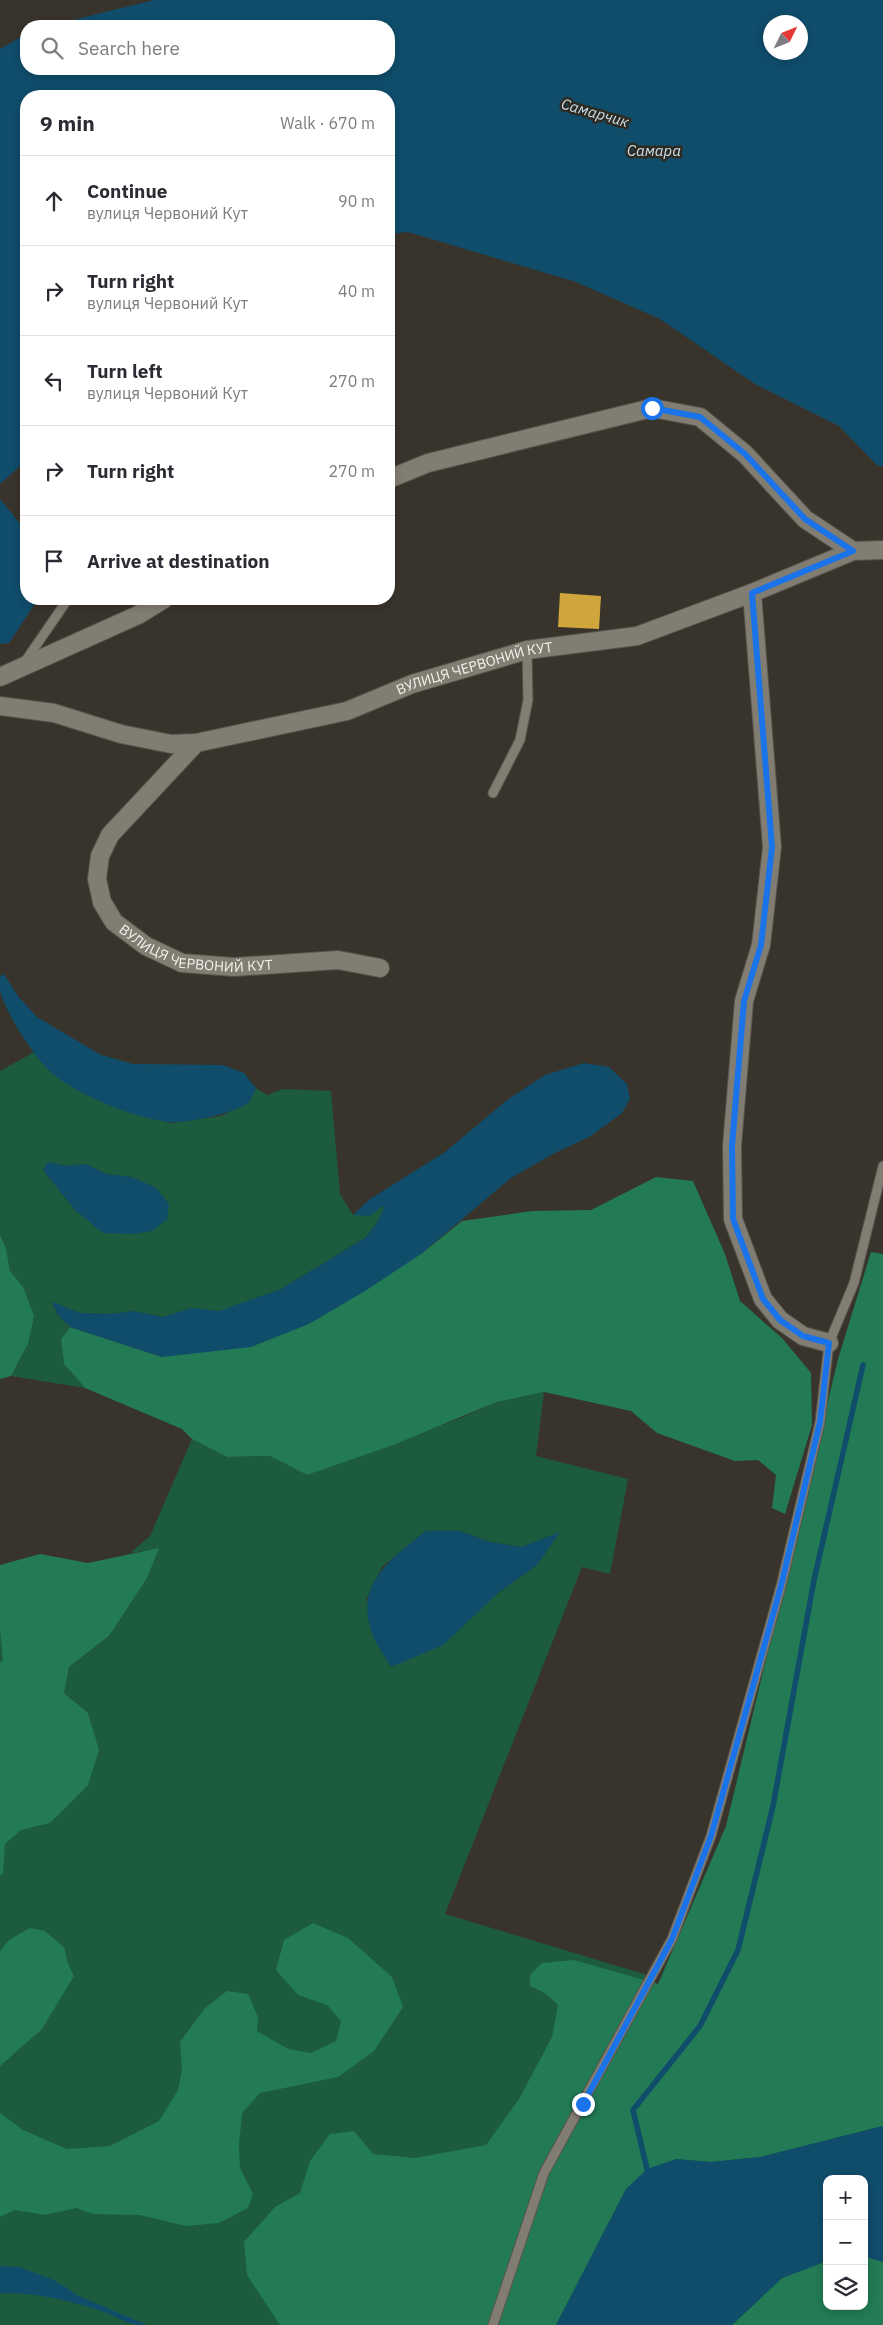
<!DOCTYPE html>
<meta charset="utf-8">
<style>
:root{--surface:#fff;--page:#f2f2f3;--text:#2b2b33;--muted:#7c7c81;--line:#e1e1e2}
body{margin:0;font-family:"IBM Plex Sans",sans-serif;background:var(--page);color:var(--text)}
.controls{position:absolute;right:15px;bottom:15px;display:grid;overflow:hidden;border-radius:10px;box-shadow:0 2px 8px #0003}
.controls button{width:45px;height:45px;display:grid;place-items:center;padding:0;border:0;border-bottom:1px solid var(--line);background:var(--surface);color:var(--text);font:25px sans-serif}
.compass{position:absolute;left:763px;top:15px;width:45px;height:45px;border-radius:50%;background:var(--surface);box-shadow:0 2px 8px #0003;rotate:47deg}
.stop{position:absolute;width:15px;height:15px;margin:-11px;border:4px solid #1a73e8;border-radius:50%;background:#fff}
.stop.end{background:#1a73e8;border-color:#fff;box-shadow:0 1px 5px #0008}
.list{margin:0;padding:0;list-style:none}
h2{display:flex;justify-content:space-between;align-items:center;height:65px;margin:0;padding:0 20px;font-size:21px}
h2 small{font-size:16px;font-weight:400;color:var(--muted)}
.list li{display:grid;grid-template-columns:32px 1fr auto;gap:15px;align-items:center;box-sizing:border-box;height:90px;padding:0 20px;border-top:1px solid var(--line)}
.list b{display:block;font-size:19px;white-space:nowrap}
.list p{margin:0;font-size:16px;white-space:nowrap;color:var(--muted)}
.list em{font-size:16px;font-style:normal;color:var(--muted)}
.icon{flex:none;width:28px;height:28px;fill:none;stroke:currentColor;stroke-width:2;stroke-linecap:round;stroke-linejoin:round}
.map{position:relative;flex:none;width:883px;height:2325px;overflow:hidden}
.search{position:absolute;background:var(--surface);box-shadow:0 2px 8px #0003;left:20px;top:20px;width:375px;height:55px;display:flex;align-items:center;gap:12px;box-sizing:border-box;padding:0 18px;border-radius:20px;color:var(--muted);font-size:19px}
.panel{position:absolute;background:var(--surface);box-shadow:0 2px 8px #0003;left:20px;top:90px;width:375px;height:515px;border-radius:20px}
.map>svg:first-child{display:block}
.green{fill:#1c5b3e;fill-rule:evenodd}
.forest{fill:#227b54}
.water{fill:#0f4d6b;fill-rule:evenodd}
.lines{fill:none;stroke-linecap:round;stroke-linejoin:round}
.stream{stroke:#0f4d6b;stroke-width:5.5}
.building{fill:#d0a53c}
.service-casing{stroke:#57534b;stroke-width:11}
.minor-casing{stroke:#57534b;stroke-width:20}
.service{stroke:#827d72;stroke-width:9}
.minor{stroke:#827d72;stroke-width:18}
.route{stroke:#1a73e8;stroke-width:6}
.labels{text-anchor:middle;stroke-width:5;stroke-linejoin:round;paint-order:stroke}
.street-label{font-size:14px;fill:#f4f1eb;stroke:#2f2a21}
.water-label{font-size:15px;font-style:italic;fill:#c9e0ef;stroke:#2f2a21}
</style>
<div class="map">
<svg width="883" height="2325" viewBox="0 0 883 2325">
<rect width="100%" height="100%" fill="#39342b"/>
<path class="green" d="M31,1032l42,8 28,15 32,9 -9,46 46,13 51,-7 27,-13 8,-15 11,7 16,-6 48,2 9,103 13,21 33,-11 -9,19 -12,15 -84,51 -36,15 -26,7 -28,-2 -28,8 -29,-6 -25,3 -29,-1 -28,-10 6,12 12,12 -9,12 3,25 21,24 -74,-12 17,-32 -5,-57 -13,-16 -4,-23 -6,-13v-164l34,-19zM48,1162l18,4 20,-2 20,10 26,3 -56,34 -33,-41z
M544,1392l-8,64 92,23 -18,95 -28,-7 -137,347 199,60 14,11 53,177 172,-36v199h-883v-696l92,97 -4,-13 -24,-20 5,-26 40,-31 49,-87 -28,4 20,-17 42,-97 35,18 43,-1 37,19 154,-57 36,-16zM426,1531h34l30,11 31,5 38,-14 -22,32 -40,29 -131,7 16,-34zM827,2179h37v127h-37z"/>
<path class="forest" d="M656,1177l37,4 32,73 15,47 42,37 29,35 1,52 -27,89 -13,-6 4,-33 -18,-15 -23,1 -78,-28 -26,-22 -87,-19 -47,10 -104,43 -86,30 -37,-19 -43,1 -35,-18 -10,-10 -97,-41 -21,-24 -3,-25 9,-12 92,30 259,-103 41,-33 70,-10 59,-1z
M0,1235l6,13 4,23 13,16 11,29 -6,28 -17,32 -11,3z
M871,1252l12,2v872l-123,31 -49,5 -35,-3 -50,30 -70,136h-276l-33,-50 -3,-33 31,-35 25,-14 10,-32 20,-27 24,-3 19,23 42,4 71,-13 33,-46 33,-62 6,-32 -13,-12 -15,-7v-11l12,-12 32,-3 84,24 68,-158 112,-467z
M159,1548l-12,30 -38,58 -40,31 -5,26 24,20 11,37 -11,35 -38,38 -29,7 -16,14 -2,29 -3,2v-212l3,-3 -3,-31v-64l40,-11 48,9z
M313,1923l35,15 44,39 11,30 -29,44 -36,26 -78,16 -18,20 -3,32 1,23 13,26 -5,14 -29,15 -33,3 -46,-11 -47,-1 -17,-6 -31,7 -30,-5 -15,7v-104l23,17 44,19 43,-3 49,-25 19,-31 4,-20 -2,-28 25,-34 22,-17 21,3 10,23 -1,14 31,18 23,4 25,-12 5,-20 -14,-16 -29,-10 -22,-25 8,-30z
M30,1928l15,3 19,16 4,17 6,12 -32,53 -42,37v-115l9,-11z
M864,2256l19,6v63h-151l50,-47 45,-17v45h37z"/>
<path class="water" d="M154,0h729v467l-6,-2 -38,-39 -84,-42 -95,-65 -84,-37 -168,-50 -19,2v-138h-363v365l-26,23v-435l26,-15v35h363v-43h-341zM770,22h30v30h-30z
M0,499l26,32v68h12l-29,44 -9,1z
M4,974l14,22 19,21 64,38 32,9 90,1 21,8 12,15c-2,4 -4,10 -7,14 -11,11 -65,22 -80,20 -35,-4 -89,-26 -116,-48 -18,-15 -47,-60 -53,-83 0,-4 0,-10 0,-15z
M584,1063l25,4 18,17 3,15 -8,14 -31,23 -38,18 -42,24 -90,76 -56,37 -56,33 -58,23 -89,10 -92,-30 -12,-12 -6,-13 28,11 29,1 25,-3 29,6 28,-9 28,3 62,-22 84,-51 12,-15 8,-18 -16,11 -16,-1 17,-16 75,-47 62,-52 38,-25z
M48,1162l18,4 20,-2 20,10 26,3 24,11 13,16 -2,15 -15,12 -19,3 -30,-1 -27,-22 -33,-41z
M426,1531h34l30,11 31,5 39,-15 -23,33 -40,29 -54,51 -52,22c-6,-11 -15,-22 -19,-34 -18,-50 19,-74 54,-102z
M883,2126v136l-19,-6v-77h-37v82l-45,17 -50,47h-176l70,-136 21,-20 29,-10 35,3 49,-5z
M0,2266l19,1 35,13 25,16 68,29c-21,0 -23,-5 -40,-12 -33,-12 -72,-21 -107,-20z"/>
<g class="lines">
<path class="stream" d="M647,2169l-14,-59 67,-84 38,-76 35,-144 41,-226 49,-215"/>
</g>
<path class="building" d="M560,593l41,3 -2,33 -41,-2z"/>
<g class="lines">
<g class="service-casing">
<path id="service" d="M24,663l44,-64
M493,793l27,-53 8,-40 -1,-50
M493,2325l51,-152 128,-234 39,-103 70,-250 39,-164 9,-79 25,-60 29,-117"/>
</g>
<g class="minor-casing">
<g id="minor">
<path d="M389,479l39,-16 224,-55 48,9 45,37 60,65 48,32"/>
<path d="M752,593l20,254 -11,98 -17,56 -12,145 1,73 30,80 17,21 23,16 26,7"/>
<path d="M0,677l138,-62 26,-16"/>
<path id="s1" d="M0,706l54,7 67,21 50,10 25,-1 151,-32 65,-27 115,-34 110,-14 115,-43 101,-42 30,-1"/>
<path id="s2" d="M196,743l-86,92 -10,21 -3,23 5,23 12,20 32,24 36,17 52,4 104,-7 42,8"/>
</g>
</g>
<use href="#service" class="service"/>
<use href="#minor" class="minor"/>
</g>
<g class="lines">
<path class="route" d="M583,2104l89,-165 39,-103 70,-250 39,-164 9,-79 -26,-7 -23,-16 -17,-21 -30,-80 -1,-73 12,-145 17,-56 11,-98 -20,-254 101,-42 -48,-32 -60,-65 -45,-37 -48,-9"/>
</g>
<g class="labels">
<g class="street-label">
<text dy="5" stroke="none"><textPath href="#s1" startOffset="490">ВУЛИЦЯ ЧЕРВОНИЙ КУТ</textPath></text>
<text dy="5" stroke="none"><textPath href="#s2" startOffset="309">ВУЛИЦЯ ЧЕРВОНИЙ КУТ</textPath></text>
</g>
<g class="water-label">
<text transform="translate(595 113) rotate(16)" y="5">Самарчик</text>
<text x="654" y="156">Самара</text>
</g>
</g>
</svg>
<div class="controls">
<button>+</button>
<button>−</button>
<button><svg class="icon" aria-label="layers" viewBox="0 0 24 24"><path d="M12 4l9 5-9 5-9-5zM3 14l9 5 9-5"/></svg></button>
</div>
<svg class="compass" viewBox="-18 -18 36 36"><path d="M0-13l5 13h-10z" fill="#e53935"/><path d="M0 13l5-13h-10z" fill="#7c7c81"/></svg>
<div class="stop" style="left:652px;top:408px"></div>
<div class="stop end" style="left:583px;top:2104px"></div>
<div class="search"><svg class="icon" aria-label="search" viewBox="0 0 24 24"><circle cx="10" cy="10" r="6"/><path d="M15 15l6 6"/></svg>Search here</div>
<section class="panel">
<h2>9 min<small>Walk · 670 m</small></h2>
<ul class="list">
<li><svg class="icon" aria-label="ahead" viewBox="0 0 24 24"><path d="M12 20V5M6 11l6-6 6 6"/></svg><div><b>Continue</b><p>вулиця Червоний Кут</p></div><em>90 m</em></li>
<li><svg class="icon" aria-label="right" viewBox="0 0 24 24"><path d="M7 20v-9h11M14 6l5 5-5 5"/></svg><div><b>Turn right</b><p>вулиця Червоний Кут</p></div><em>40 m</em></li>
<li><svg class="icon" aria-label="left" viewBox="0 0 24 24"><path d="M17 20v-9H6M10 6l-5 5 5 5"/></svg><div><b>Turn left</b><p>вулиця Червоний Кут</p></div><em>270 m</em></li>
<li><svg class="icon" aria-label="right" viewBox="0 0 24 24"><path d="M7 20v-9h11M14 6l5 5-5 5"/></svg><div><b>Turn right</b></div><em>270 m</em></li>
<li><svg class="icon" aria-label="arrive" viewBox="0 0 24 24"><path d="M6 21V4h12l-3 4 3 4H6"/></svg><div><b>Arrive at destination</b></div></li>
</ul>
</section>
</div>
